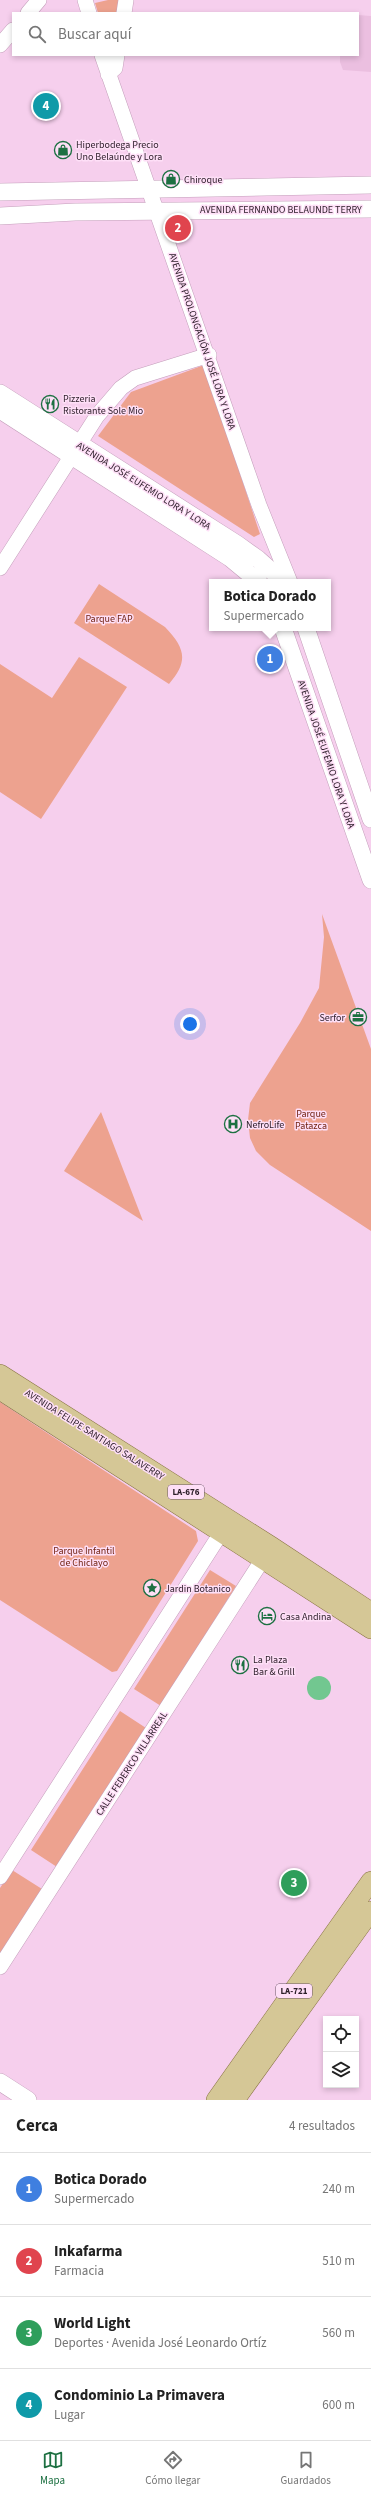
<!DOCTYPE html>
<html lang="es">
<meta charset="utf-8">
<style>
:root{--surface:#fff;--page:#f2f2f2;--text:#222;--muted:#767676;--line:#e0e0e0;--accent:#1d7042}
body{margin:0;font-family:"Source Sans 3",sans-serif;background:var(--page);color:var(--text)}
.controls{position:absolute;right:12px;bottom:12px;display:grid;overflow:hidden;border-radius:0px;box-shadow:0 2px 6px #0003}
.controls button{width:36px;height:36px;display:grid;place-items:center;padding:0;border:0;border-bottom:1px solid var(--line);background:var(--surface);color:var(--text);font:20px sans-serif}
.you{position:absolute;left:190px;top:1024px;width:14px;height:14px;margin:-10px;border:3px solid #fff;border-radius:50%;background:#1a73e8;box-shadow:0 0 0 6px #1a73e833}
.badge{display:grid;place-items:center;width:26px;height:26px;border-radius:50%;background:var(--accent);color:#fff;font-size:13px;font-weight:700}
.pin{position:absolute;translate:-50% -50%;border:2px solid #fff;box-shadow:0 1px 4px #0006}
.popup{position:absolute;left:209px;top:579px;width:122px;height:52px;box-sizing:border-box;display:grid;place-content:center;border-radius:0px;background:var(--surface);filter:drop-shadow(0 1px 3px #0005);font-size:13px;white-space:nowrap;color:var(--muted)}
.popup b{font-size:15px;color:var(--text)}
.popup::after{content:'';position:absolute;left:50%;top:100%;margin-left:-8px;border:8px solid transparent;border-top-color:var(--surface)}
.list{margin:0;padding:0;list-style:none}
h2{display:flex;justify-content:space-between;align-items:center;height:52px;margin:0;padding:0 16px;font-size:17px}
h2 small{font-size:13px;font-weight:400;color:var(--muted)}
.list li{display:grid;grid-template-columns:26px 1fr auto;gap:12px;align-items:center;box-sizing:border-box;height:72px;padding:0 16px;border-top:1px solid var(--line)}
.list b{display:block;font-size:15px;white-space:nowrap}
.list p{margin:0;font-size:13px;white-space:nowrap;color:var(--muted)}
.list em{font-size:13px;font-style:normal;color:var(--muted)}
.icon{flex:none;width:22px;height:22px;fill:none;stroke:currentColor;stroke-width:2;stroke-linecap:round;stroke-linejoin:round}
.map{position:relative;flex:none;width:371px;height:2100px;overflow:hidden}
.search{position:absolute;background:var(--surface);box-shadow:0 2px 6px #0003;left:12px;right:12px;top:12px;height:44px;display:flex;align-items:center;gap:10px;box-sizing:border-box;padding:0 14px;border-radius:0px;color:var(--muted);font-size:15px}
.sheet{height:340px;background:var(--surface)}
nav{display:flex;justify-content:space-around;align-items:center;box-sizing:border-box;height:56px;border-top:1px solid var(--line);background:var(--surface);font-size:11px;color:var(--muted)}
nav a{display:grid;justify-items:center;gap:2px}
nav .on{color:var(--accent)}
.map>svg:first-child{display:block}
.built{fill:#ebbfe0}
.green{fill:#eda28f}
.water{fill:#72c790}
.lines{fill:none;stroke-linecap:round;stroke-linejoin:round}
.tertiary-casing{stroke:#c49fbb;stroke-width:16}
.secondary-casing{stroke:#c49fbb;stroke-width:18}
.primary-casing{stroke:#877342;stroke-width:20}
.tertiary{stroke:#fff;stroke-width:15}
.secondary{stroke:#fff;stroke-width:17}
.primary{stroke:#d5c796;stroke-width:19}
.labels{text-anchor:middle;stroke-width:3;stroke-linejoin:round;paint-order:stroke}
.shield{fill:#fedff7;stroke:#6a5665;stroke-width:1}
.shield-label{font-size:9px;font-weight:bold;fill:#2a1c27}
.poi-label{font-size:10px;fill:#2a1c27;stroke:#fedff7;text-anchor:start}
.street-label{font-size:10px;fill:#2a1c27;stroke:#fedff7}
.park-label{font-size:10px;fill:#6d1d0a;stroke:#fedff7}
</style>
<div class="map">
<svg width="371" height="2100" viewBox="0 0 371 2100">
<rect width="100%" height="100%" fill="#f6cfed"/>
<path class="built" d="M358,15l13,1v56l-28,-2 -3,-8v-7h18z"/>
<path class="green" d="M108,0h13l-2,13h-21l-3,-10z
M204,365l56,169 -6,3 -156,-101 33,-44z
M99,584l66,43c20,21 24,34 4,57l-95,-61z
M79,657l48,30 -86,132 -41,-27v-128l52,34z
M322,914l49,135v182l-101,-66 -14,-14 -6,-13 -2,-18 2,-17 50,-80 19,-35 5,-51z
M101,1112l42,109 -79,-50z
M0,1402l196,129 2,10 -81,130 -5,1 -112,-72z
M210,1570l26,16 -75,120 -27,-17z
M120,1711l26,17 -89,139 -26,-17z
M12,1870l30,19 -42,66v-67z"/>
<path class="water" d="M307 1688a12 12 0 1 1 24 0a12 12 0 1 1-24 0Z"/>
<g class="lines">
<g class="tertiary-casing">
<path id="tertiary" d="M85,0l4,13
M28,13l11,-13
M124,13l2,-13
M0,45l13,-15
M102,55l157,450 31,77
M108,74l7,-6 2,-13
M0,568l97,-152 24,-28 14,-10 74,-23
M0,1877l221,-344
M0,1967l263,-408"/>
</g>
<g class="secondary-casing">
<path id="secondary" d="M0,192l371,-7
M0,216l75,-4 296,-3
M0,393l237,151 21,15 26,23
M0,410l230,148 29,24
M283,628l88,252
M306,628l65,191
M0,2082l28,18"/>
</g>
<g class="primary-casing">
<path id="primary" d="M0,1374l271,172 100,66
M0,1390l371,239
M216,2100l155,-219
M235,2100l136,-189"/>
</g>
<use href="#tertiary" class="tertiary"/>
<use href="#secondary" class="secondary"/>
<use href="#primary" class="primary"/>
</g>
<defs>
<g id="shop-ring" transform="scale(0.9)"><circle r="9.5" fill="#fedff7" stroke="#1d7042" stroke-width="1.5"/><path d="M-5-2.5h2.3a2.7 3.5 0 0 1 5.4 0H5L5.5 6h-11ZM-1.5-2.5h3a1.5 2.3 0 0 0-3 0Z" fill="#1d7042"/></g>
<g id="restaurant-ring" transform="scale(0.9)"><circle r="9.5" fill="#fedff7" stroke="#1d7042" stroke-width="1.5"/><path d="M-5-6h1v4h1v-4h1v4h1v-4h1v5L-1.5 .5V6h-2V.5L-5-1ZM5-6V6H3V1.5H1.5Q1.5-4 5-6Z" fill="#1d7042"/></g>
<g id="office-ring" transform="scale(0.9)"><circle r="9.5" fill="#fedff7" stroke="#1d7042" stroke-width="1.5"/><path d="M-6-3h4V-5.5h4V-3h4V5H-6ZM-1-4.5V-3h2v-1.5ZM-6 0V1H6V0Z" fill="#1d7042"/></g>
<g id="hospital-ring" transform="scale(0.9)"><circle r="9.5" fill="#fedff7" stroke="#1d7042" stroke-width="1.5"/><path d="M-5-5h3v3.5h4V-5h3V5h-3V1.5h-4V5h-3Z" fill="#1d7042"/></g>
<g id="sight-ring" transform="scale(0.9)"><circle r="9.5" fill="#fedff7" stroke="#1d7042" stroke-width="1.5"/><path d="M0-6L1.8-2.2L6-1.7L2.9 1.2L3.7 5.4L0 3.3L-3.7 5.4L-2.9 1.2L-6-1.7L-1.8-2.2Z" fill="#1d7042"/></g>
<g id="hotel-ring" transform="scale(0.9)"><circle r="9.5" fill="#fedff7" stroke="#1d7042" stroke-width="1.5"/><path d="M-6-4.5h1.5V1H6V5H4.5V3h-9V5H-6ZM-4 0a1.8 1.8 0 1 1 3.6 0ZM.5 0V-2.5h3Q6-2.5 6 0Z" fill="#1d7042"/></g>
</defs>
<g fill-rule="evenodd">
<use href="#shop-ring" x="63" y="150"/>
<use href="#shop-ring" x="171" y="179"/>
<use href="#restaurant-ring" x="50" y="404"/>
<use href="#office-ring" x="358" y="1017"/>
<use href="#hospital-ring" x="233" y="1124"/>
<use href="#sight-ring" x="152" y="1588"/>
<use href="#hotel-ring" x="267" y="1616"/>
<use href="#restaurant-ring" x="240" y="1665"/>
</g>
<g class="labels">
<g class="shield">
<rect x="168" y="1485" width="36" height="14" rx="3"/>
<rect x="276" y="1984" width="36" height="14" rx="3"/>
</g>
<g class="shield-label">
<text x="186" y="1495">LA-676</text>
<text x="294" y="1994">LA-721</text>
</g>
<g class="poi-label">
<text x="76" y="148">Hiperbodega Precio<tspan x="76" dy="12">Uno Belaúnde y Lora</tspan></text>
<text x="184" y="183">Chiroque</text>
<text x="63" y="402">Pizzeria<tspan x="63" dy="12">Ristorante Sole Mio</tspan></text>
<text x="345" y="1021" text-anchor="end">Serfor</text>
<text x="246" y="1128">NefroLife</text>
<text x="165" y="1592">Jardin Botanico</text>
<text x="280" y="1620">Casa Andina</text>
<text x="253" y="1663">La Plaza<tspan x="253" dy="12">Bar &amp; Grill</tspan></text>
</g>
<g class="street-label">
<text x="281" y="213">AVENIDA FERNANDO BELAUNDE TERRY</text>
<text transform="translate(203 341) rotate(71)" y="4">AVENIDA PROLONGACIÓN JOSÉ LORA Y LORA</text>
<text transform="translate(144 485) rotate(32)" y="4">AVENIDA JOSÉ EUFEMIO LORA Y LORA</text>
<text transform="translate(327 754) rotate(71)" y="4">AVENIDA JOSÉ EUFEMIO LORA Y LORA</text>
<text transform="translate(95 1434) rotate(32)" y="4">AVENIDA FELIPE SANTIAGO SALAVERRY</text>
<text transform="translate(131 1763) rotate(-57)" y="4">CALLE FEDERICO VILLARREAL</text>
</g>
<g class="park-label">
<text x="109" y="622">Parque FAP</text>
<text x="311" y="1117">Parque<tspan x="311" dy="12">Patazca</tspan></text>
<text x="84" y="1554">Parque Infantil<tspan x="84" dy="12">de Chiclayo</tspan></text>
</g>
</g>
</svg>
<div class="controls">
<button><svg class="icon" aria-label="locate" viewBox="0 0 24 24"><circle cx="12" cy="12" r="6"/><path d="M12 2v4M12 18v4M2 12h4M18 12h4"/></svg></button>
<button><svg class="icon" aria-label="layers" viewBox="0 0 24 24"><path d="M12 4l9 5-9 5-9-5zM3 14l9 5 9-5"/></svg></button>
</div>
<div class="you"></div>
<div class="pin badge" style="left:270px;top:659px;background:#3f7fe0">1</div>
<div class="popup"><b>Botica Dorado</b>Supermercado</div>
<div class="pin badge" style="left:178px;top:228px;background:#e0444e">2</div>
<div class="pin badge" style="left:294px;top:1883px;background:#2e9e5b">3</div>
<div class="pin badge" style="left:46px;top:106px;background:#0f9aa8">4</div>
<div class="search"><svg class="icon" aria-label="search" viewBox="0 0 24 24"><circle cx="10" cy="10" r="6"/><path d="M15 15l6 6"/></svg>Buscar aquí</div>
</div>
<section class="sheet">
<h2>Cerca<small>4 resultados</small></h2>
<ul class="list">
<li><span class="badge" style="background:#3f7fe0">1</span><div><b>Botica Dorado</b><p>Supermercado</p></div><em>240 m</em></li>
<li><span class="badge" style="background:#e0444e">2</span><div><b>Inkafarma</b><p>Farmacia</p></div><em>510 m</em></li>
<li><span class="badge" style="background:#2e9e5b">3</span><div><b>World Light</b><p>Deportes · Avenida José Leonardo Ortíz</p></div><em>560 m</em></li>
<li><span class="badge" style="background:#0f9aa8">4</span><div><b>Condominio La Primavera</b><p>Lugar</p></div><em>600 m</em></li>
</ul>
</section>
<nav>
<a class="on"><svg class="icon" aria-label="map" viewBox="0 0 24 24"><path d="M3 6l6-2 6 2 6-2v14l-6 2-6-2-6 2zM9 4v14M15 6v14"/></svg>Mapa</a>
<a><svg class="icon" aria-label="directions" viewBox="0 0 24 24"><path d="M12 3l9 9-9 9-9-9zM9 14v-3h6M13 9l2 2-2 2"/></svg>Cómo llegar</a>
<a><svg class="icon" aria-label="saved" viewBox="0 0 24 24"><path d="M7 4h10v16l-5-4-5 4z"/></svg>Guardados</a>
</nav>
